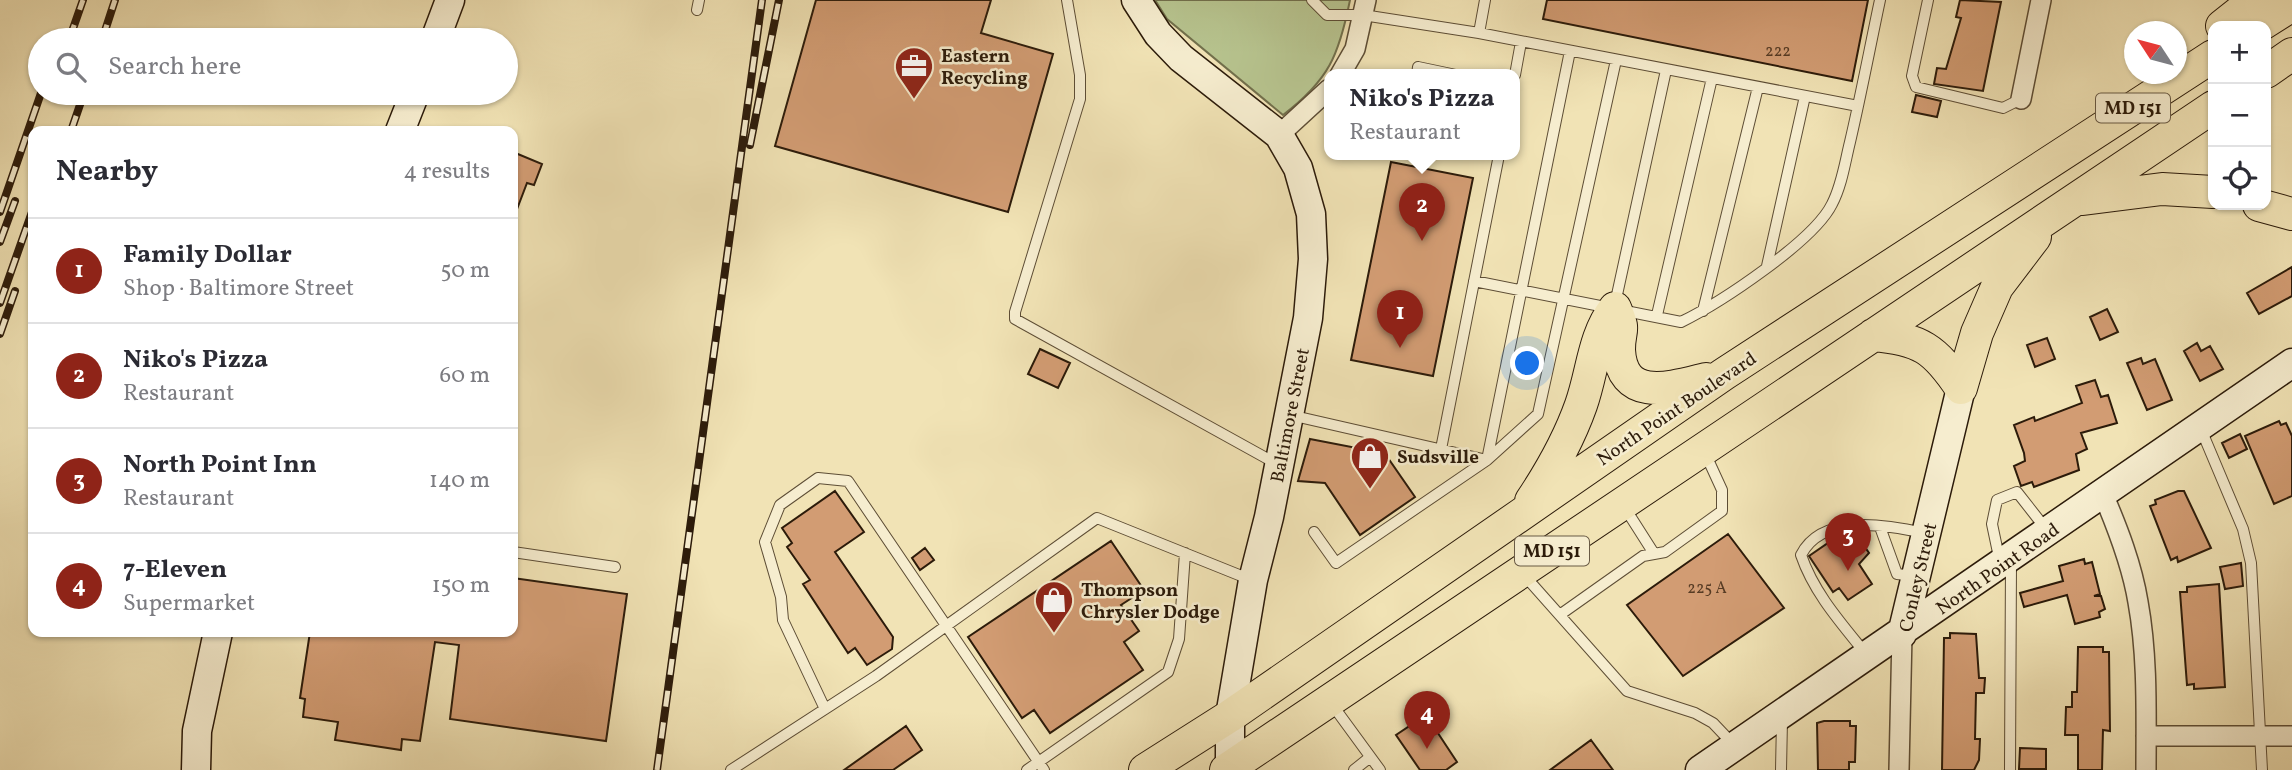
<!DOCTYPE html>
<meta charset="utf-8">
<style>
:root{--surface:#fff;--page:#f7f7f7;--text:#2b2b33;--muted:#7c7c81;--line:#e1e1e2;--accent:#8f2418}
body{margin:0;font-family:Vollkorn,serif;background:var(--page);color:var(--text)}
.controls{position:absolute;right:21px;top:21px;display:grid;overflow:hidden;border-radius:14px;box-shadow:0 2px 5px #0004}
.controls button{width:63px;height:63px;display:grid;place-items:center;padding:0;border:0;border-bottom:2px solid var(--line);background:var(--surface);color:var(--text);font:35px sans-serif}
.compass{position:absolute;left:2124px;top:21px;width:63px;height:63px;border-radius:50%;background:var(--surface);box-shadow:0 2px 5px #0004;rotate:306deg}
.you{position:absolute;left:1528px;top:364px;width:24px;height:24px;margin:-18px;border:5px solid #fff;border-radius:50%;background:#1a73e8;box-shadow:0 0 0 10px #1a73e833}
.badge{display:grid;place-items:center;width:46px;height:46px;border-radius:50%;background:var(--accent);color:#fff;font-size:23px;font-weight:700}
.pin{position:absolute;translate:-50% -58px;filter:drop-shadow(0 2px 4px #0008)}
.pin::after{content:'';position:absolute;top:37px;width:24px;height:21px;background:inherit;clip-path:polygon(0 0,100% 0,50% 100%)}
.popup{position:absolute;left:1324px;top:69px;width:196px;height:91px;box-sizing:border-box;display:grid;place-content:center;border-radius:14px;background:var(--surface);filter:drop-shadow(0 2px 5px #0005);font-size:23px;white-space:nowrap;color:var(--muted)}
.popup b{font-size:26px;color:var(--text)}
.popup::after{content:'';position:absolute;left:50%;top:100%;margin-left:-14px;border:14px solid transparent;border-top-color:var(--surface)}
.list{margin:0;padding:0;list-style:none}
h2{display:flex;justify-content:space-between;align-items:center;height:91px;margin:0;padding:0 28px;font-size:30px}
h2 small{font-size:23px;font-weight:400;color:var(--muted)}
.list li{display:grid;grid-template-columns:46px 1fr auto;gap:21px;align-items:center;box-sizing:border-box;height:105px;padding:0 28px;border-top:2px solid var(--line)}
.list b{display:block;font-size:26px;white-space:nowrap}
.list p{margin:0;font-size:23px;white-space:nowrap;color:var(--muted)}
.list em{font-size:23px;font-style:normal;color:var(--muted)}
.icon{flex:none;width:38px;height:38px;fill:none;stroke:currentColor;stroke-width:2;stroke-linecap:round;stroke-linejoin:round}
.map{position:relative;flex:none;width:2292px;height:770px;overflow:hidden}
.search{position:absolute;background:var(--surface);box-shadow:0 2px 5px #0004;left:28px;top:28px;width:490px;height:77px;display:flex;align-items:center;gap:18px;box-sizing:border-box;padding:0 24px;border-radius:38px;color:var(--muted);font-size:26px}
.panel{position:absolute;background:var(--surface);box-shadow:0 2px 5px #0004;left:28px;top:126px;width:490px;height:511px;border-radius:14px}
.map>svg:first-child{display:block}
.green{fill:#b7c48f;stroke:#72704c;stroke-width:2}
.building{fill:#d29c73;stroke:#2c1b0a;stroke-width:2}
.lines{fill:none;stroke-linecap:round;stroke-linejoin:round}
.lane-casing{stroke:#5d4d35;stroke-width:12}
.street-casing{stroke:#5d4d35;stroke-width:22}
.secondary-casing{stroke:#2c1b0a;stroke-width:31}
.primary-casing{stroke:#2c1b0a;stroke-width:34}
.lane{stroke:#f6edcf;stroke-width:10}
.street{stroke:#f6edcf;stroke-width:19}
.secondary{stroke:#f6edcf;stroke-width:28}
.primary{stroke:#f1e3b5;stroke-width:32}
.rail-casing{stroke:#2c1b0a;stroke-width:8}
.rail{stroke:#f6edcf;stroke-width:5;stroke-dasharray:16;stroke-linecap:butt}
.labels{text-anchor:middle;stroke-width:5;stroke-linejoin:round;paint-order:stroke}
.number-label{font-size:16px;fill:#563b24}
.shield{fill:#f6edcf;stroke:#695a45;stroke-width:2}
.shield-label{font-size:18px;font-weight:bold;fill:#2c1b0a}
.poi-label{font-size:19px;font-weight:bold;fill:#2c1b0a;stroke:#f6edcf;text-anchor:start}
.street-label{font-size:19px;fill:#2c1b0a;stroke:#f6edcf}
</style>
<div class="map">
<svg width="2292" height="770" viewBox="0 0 2292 770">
<rect width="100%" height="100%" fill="#f1e3b5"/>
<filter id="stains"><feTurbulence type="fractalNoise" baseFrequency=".00286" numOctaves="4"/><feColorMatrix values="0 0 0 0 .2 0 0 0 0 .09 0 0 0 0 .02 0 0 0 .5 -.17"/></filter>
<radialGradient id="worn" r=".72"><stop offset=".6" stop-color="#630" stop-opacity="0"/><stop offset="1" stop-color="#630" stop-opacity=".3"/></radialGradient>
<path class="green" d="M1155,0h195c-11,55 -21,80 -67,115l-116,-96z"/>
<path class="building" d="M816,0h175l-10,33 72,21 -45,158 -233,-66z
M1547,0h321l-16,81 -309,-62z
M1960,0l41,2 -18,89 -49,-7 3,-16 9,1 15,-51 -5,-1z
M1916,95l25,6 -4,16 -25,-5z
M513,152l29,12 -8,21 -7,-2 -13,34z
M1391,162l82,16 -40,198 -82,-16z
M2292,267v29l-33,18 -12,-21z
M2107,309l11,23 -18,8 -10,-23z
M2047,338l8,21 -20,8 -8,-22z
M2197,343l4,8 9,-5 13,23 -23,12 -16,-30z
M1040,349l30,14 -12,25 -30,-14z
M2141,358l2,6 12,-5 17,41 -25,10 -20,-47z
M2095,380l6,17 7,-2 9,28 -36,10 6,16 -11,5 3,16 -45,17 -2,-5 -11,4 -7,-20 11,-5 -1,-8 -10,-28 20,-8 1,4 47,-18 -6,-17z
M2279,421l2,4 5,-2 6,13v60l-18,8 -29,-68z
M2240,434l7,15 -18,9 -7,-15z
M1310,439l62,12 7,-6 36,52 -55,38 -35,-52 -27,-2z
M835,491l29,41 -29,20 58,85 -1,12 -25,16 -12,-17 -7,5 -45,-69 7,-4 -23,-33 5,-4 -10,-15z
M2178,491h6l27,57 -33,14 -1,-5 -6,3 -21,-54 6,-2 -1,-4z
M1728,534l56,74 -101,68 -56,-71z
M1858,537l11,16 -10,11 13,20 -24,16 -9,-12 -6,4 -24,-36 19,-13 6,9z
M1111,541l33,49 -23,15 18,26 -15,11 19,28 -93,63 -16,-23 -12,8 -54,-81z
M925,548l9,12 -14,10 -8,-12z
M2084,559l1,5 7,-2 8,32 -6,2h7l4,13 -6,3 1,5 -25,7 -8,-29 -43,12 -4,-14 43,-12 -4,-15z
M2241,563l2,23 -18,3 -5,-22z
M513,578l114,16 -21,147 -156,-22 9,-74 -24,-3 -15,99 -18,-2 -1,11 -66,-10 3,-18 -35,-5 2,-18 -5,-1 10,-66h203z
M2219,584l6,103 -31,2v-5l-7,1 -7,-93h7v-5z
M1950,633l26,1 3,44h6l-1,15h-8l-1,46h5l-1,21 -5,10h-32l2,-132h6z
M2078,647h25v5h6l1,79 -7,-1 -1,40h-24v-35h-13l1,-28h6v-15h5z
M1426,715l31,47 -11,8h-26l-24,-35z
M1824,721h26v5h6l-1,36h-6v8h-31l-1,-47z
M906,726l16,24 -29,20h-49z
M1591,740l22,30h-63z
M2020,748l26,1v20h-27z"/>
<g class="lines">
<g class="lane-casing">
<path id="lane" d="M1067,0l13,75v24l-65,213v7l262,145
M1312,0l15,15h36l116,18 379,73
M1928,0l-16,76 4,11 87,21 18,-9
M697,10l2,-10
M1479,33l6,-33
M1417,75l1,-8 38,8
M1515,75l6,-33
M1767,266l38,-170
M1474,281l207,41c39,-19 133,-81 151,-118 10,-19 13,-42 18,-62 11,-47 20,-95 30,-142
M1615,304l51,-234
M1703,311l55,-224
M1657,315l55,-237
M1290,415l197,45
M2200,427l43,102 8,34 11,207
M1441,449l58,-294
M1487,460l83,-409
M1625,508l28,44
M1880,527l17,47 17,2
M1314,532l22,31 151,-103 51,-46 78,-354
M513,552l102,15
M2000,562l-8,-38 5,-24 20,-8 29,37
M1524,575l103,116 68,22 18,10 19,20
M1561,614l82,-58 22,-4 57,-41v-21l-17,-37
M1866,654c-25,-31 -52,-61 -65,-99 21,-42 86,-30 123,-22
M1331,703l49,67
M825,709l-42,-89 -2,-23 -16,-55 15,-37 38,-27 30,3 196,289
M731,770l145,-94 221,-158 152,61
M1027,770l141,-98 11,-33 6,-86
M1354,770l15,-12
M1781,770l1,-50
M2010,770l1,-208"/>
</g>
<g class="street-casing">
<path id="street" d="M1340,75l15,-26 11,-49
M2021,99l20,-99
M1279,135l50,-46
M2103,494c15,35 29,71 35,108 10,55 8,113 8,168
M2146,736h146
M1899,770l3,-136"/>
</g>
<g class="secondary-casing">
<path id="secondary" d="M1136,0l22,34 23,24 98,77 19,33 13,46 2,45 -5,59 -39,199 -16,63 -23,136v54
M435,40l15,-40
M400,131l15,-38
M1902,634l59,-246
M196,770l1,-39 21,-99
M1700,770l592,-407"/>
</g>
<g class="primary-casing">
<path id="primary" d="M2222,26l33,-26
M2259,26l33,-21
M2266,72l26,-18
M2083,199l79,-10 51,3
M2259,205l33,9
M1873,335c48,4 62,14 88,53
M1961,388l16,-55 20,-46 38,-50
M1531,501c20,-30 38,-62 50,-96 12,-34 12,-68 34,-97 11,26 4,19 4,42 3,54 54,37 87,29
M1145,770l85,-54 494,-342 489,-318
M1226,770l987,-663"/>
</g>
<use href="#lane" class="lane"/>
<use href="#street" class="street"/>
<use href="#secondary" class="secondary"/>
<use href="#primary" class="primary"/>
<g class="rail-casing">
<path id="rail" d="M69,40l14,-40
M102,40l13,-40
M71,131l13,-38
M750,145l29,-145
M0,212l41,-119
M0,242l15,-41
M0,303l33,-94
M0,334l15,-43
M657,770l105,-770"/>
</g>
<use href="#rail" class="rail"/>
</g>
<defs>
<g id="office-pin" transform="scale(2.0125)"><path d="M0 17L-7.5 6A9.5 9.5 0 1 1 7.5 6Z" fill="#8f2418" stroke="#f6edcf"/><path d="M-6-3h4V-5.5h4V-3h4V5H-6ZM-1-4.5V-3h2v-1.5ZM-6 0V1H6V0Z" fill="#fff"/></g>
<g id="shop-pin" transform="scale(2.0125)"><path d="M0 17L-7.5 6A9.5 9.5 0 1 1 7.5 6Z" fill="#8f2418" stroke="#f6edcf"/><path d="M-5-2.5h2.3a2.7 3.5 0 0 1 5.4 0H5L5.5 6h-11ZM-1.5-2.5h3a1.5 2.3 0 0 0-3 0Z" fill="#fff"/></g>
</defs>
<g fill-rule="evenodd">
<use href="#office-pin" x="914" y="66"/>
<use href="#shop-pin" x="1370" y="456"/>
<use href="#shop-pin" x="1054" y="600"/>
</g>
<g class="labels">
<g class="number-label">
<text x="1778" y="56">222</text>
<text x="1707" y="593">225 A</text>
</g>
<g class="shield">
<rect x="2096" y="93.5" width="74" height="29" rx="5"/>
<rect x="1515" y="536.5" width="74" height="29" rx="5"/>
</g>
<g class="shield-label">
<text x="2133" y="114">MD 151</text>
<text x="1552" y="557">MD 151</text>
</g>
<g class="poi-label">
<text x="941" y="62">Eastern<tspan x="941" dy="22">Recycling</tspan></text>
<text x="1397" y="463">Sudsville</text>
<text x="1081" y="596">Thompson<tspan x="1081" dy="22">Chrysler Dodge</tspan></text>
</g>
<g class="street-label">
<text transform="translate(1676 408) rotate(-34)" y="7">North Point Boulevard</text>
<text transform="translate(1289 415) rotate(-79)" y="7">Baltimore Street</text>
<text transform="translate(1997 568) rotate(-35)" y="7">North Point Road</text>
<text transform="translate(1917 577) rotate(-77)" y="7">Conley Street</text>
</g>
</g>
<rect width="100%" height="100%" filter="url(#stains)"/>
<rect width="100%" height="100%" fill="url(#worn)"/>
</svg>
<div class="controls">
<button>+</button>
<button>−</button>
<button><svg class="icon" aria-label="locate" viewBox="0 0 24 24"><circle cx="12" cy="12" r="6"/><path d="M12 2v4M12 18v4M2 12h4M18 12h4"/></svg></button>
</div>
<svg class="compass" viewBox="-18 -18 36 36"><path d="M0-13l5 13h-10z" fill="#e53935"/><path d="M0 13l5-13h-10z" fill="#7c7c81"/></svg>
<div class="you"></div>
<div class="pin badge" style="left:1400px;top:348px">1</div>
<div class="pin badge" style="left:1422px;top:241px">2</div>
<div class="popup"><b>Niko's Pizza</b>Restaurant</div>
<div class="pin badge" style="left:1848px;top:571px">3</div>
<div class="pin badge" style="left:1427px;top:749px">4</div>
<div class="search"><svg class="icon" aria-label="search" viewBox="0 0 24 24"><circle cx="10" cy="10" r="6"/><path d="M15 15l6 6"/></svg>Search here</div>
<section class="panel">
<h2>Nearby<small>4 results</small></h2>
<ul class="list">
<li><span class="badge">1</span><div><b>Family Dollar</b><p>Shop · Baltimore Street</p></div><em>50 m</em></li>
<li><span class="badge">2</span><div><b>Niko's Pizza</b><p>Restaurant</p></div><em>60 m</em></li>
<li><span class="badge">3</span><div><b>North Point Inn</b><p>Restaurant</p></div><em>140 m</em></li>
<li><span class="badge">4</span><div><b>7-Eleven</b><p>Supermarket</p></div><em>150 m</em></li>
</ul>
</section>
</div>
